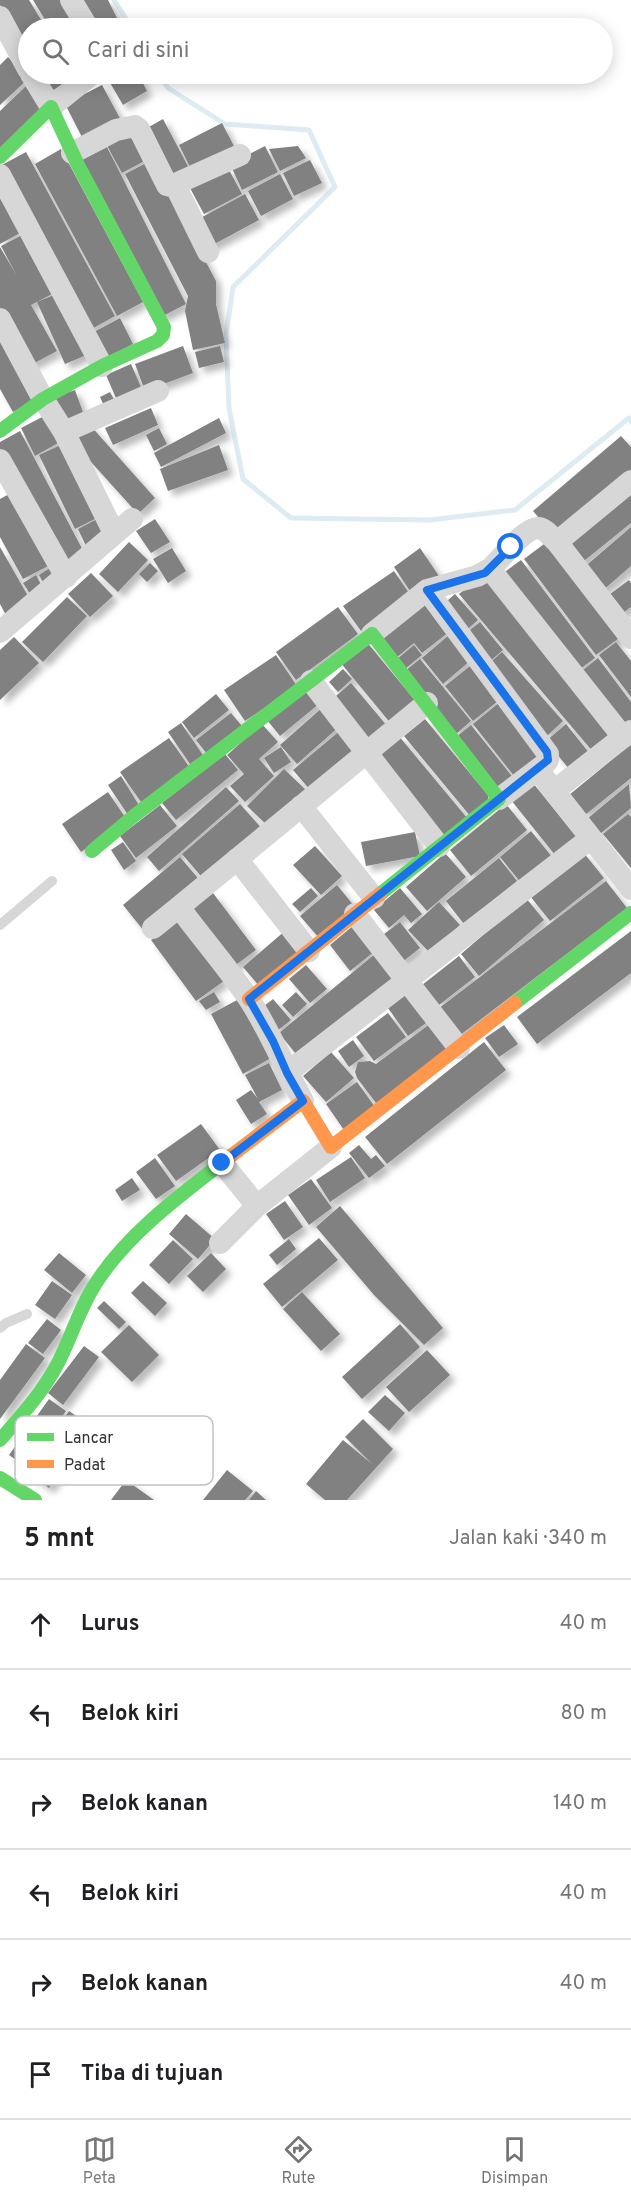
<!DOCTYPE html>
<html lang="id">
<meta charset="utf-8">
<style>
:root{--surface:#fff;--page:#f6f6f6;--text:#202124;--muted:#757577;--line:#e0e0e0;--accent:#7a7a7a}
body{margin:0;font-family:Overpass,sans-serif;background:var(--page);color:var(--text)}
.stop{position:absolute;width:18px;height:18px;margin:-14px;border:4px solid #1a73e8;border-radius:50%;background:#fff}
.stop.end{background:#1a73e8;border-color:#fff;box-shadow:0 2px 6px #0008}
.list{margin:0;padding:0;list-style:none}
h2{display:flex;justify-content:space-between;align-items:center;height:78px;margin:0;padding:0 24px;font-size:26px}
h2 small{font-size:20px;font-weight:400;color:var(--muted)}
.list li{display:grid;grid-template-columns:39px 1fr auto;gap:18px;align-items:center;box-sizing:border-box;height:90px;padding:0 24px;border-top:2px solid var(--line)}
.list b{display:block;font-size:22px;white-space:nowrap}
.list em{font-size:20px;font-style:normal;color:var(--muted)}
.icon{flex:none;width:33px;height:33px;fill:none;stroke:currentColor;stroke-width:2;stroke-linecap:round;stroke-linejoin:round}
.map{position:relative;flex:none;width:631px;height:1500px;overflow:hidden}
.search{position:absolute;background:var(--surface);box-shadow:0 3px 15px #0003;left:18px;right:18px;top:18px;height:66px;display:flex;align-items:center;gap:15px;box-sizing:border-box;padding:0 21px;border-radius:33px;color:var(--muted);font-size:22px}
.sheet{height:618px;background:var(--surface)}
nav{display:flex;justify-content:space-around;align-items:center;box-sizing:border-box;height:84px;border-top:2px solid var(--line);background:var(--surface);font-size:16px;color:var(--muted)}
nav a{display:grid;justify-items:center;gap:3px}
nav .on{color:var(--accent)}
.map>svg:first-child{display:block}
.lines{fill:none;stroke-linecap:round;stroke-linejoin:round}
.stream{stroke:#ddebf3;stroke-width:5}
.building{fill:#818181;filter:url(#shadow)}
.lane{stroke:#d7d7d7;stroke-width:10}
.street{stroke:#d7d7d7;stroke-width:22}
.fast{stroke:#63d668;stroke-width:14}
.slow{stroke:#ff974d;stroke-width:14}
.route{stroke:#1a73e8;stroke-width:8}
.key{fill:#fff;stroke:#c2c2c2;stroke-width:1.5}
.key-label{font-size:16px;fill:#333}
</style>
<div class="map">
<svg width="631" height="1500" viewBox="0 0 631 1500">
<defs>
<filter id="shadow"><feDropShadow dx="5.5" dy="5.5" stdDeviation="3" flood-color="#0004"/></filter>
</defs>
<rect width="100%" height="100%" fill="#fff"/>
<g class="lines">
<path class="stream" d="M114,0l18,28
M159,74l9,14 57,36 84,6 26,57 -102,100 -7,48 3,73 14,71 48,39 139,2 85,-10 114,-92 2,4"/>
</g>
<path class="building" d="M0,0h29l17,28h-18v26l-28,-49z
M33,0h34l13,22 -11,6h-19z
M77,0h31l14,28h-31z
M8,57l21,21 -29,27v-40z
M40,74h32l2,3 -24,15z
M105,74h33l9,17 -24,14z
M102,85l20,37 -38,19 -19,-37z
M26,86l20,21 -46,44v-40z
M163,119l27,51 -17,9 -26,-51z
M222,123l13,25 -43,23 -13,-26z
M137,130l15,27 -30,16 -15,-27z
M265,146l13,26 -36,18 -12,-26z
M298,146l8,12 -26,13 -11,-22z
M107,147l79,157 -25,13 -80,-157z
M61,149l82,153 -26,14 -82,-152z
M26,152l89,164 -27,15 -88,-165z
M152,160l64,121v23l9,39 -32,7 -8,-39 3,-15 -63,-122z
M310,160l12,23 -28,13 -11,-23z
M228,168l14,26 -38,20 -14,-26z
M280,174l13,25 -32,17 -13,-25z
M245,194l14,26 -52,28 -14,-26z
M0,198l20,35 -20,11z
M28,232l30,59 -27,14 26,46 -28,15 -29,-53v-66l17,29 -16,-30z
M61,292l28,62 -24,10 -28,-62z
M120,318l13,26 -28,14 -13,-25z
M0,334l36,65 -23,13 -13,-23z
M183,346l10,27 -48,18 -10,-27z
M220,346l4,16 -25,6 -4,-16z
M131,364l10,23 -25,11 -10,-23z
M75,390l9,25 -20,8 -9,-26z
M110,392l7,13 -11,5 -6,-13z
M151,408l7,17 -45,20 -8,-17z
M46,415l14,27 -25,14 -14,-28z
M219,418l7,15 -65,34 -7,-14z
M89,424l66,74 -17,16 -56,-62 -9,-14z
M159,428l8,16 -13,7 -8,-16z
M20,431l67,127 -24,12 -63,-119v-9z
M621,436l10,11v27l-75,64 -23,-27z
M65,443l36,73 -26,13 -36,-74z
M219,445l9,25 -60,21 -8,-22z
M631,490v33l-52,42 -16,-20z
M11,493l39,72 -27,14 -23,-42v-38z
M97,519l9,19 -20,8 -8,-17z
M155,519l15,23 -19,11 -15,-22z
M631,527v39l-30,26 -20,-22z
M548,541l74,95 -26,19 -72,-96z
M129,542l19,18 -30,32 -19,-18z
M0,547l32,56 -25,14 -7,-13z
M172,548l14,23 -18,12 -15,-24z
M420,548l19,28 -27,18 -18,-27z
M521,560l74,98 -19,14 -74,-98z
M150,563l8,8 -11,11 -8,-8z
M53,566l7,13 -14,9 -7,-13z
M394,571l17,25 -50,35 -18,-25z
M91,573l22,23 -23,21 -22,-23z
M36,575l9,17 -11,8 -11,-17z
M482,575l133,160 -21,18 -135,-159z
M629,580l2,3v24l-11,8 -14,-18z
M455,594l23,26 -14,12 -23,-26z
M67,597l20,19 -44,46 -21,-20z
M423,599l26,33 -27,21 -8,-10 -18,15 -18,-22z
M338,607l20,27 -62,46 -20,-28z
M480,622l23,28 -15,13 -24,-28z
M449,635l22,25 -28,24 -21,-26z
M14,637l25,26 -39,37v-50z
M366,641l51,62 -25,22 -52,-63z
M616,642l15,19v36l-32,-42z
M414,645l8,10 -17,14 -8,-10z
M502,652l61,69 -16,15 -61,-70z
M276,655l21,31 -52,35 -21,-31z
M598,658l33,44v21l-9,8 -44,-57z
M420,659l51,62 -15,13 -51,-63z
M470,666l28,35 -25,20 -28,-35z
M343,669l9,10 -14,13 -9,-10z
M351,683l37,44 -21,18 -38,-43z
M307,687l13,16 -40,33 -13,-16z
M216,694l13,16 -35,28 -12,-16z
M500,702l46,56 -28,23 -45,-57z
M324,706l17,19 -44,39 -17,-19z
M231,713l11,13 -35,28 -11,-14z
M425,719l67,81 -21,17 -67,-81z
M181,723l22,32 -13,9 -22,-32z
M262,724l16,18 -19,17 15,17 -29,26 -15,-16 14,-12 -17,-19z
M566,724l24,30 -20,16 -24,-29z
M471,725l44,55 -16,12 -43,-55z
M342,729l18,21 -49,41 -18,-21z
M398,735l70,84 -25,20 -70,-84z
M169,738l21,30 -49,34 -21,-30z
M631,744v34l-46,37 -16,-20z
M281,747l10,15 -17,11 -10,-15z
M225,754l13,16 -62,50 -14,-17z
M284,769l23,22 -37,37 -23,-22z
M121,776l19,31 -12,8 -20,-30z
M533,783l44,55 -22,17 -44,-55z
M629,784l2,24 -31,26 -13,-15z
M226,787l13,14 -80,70 -12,-14z
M108,792l19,28 -46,32 -19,-28z
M240,804l25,28 -59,50 -24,-28z
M506,804l21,26 -56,46 -21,-26z
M160,805l17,21 -41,32 -16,-22z
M628,814l3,3v51l-28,-34z
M531,831l22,27 -31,26 -22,-27z
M415,832l5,24 -54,10 -5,-24z
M123,842l13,19 -12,9 -13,-20z
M315,846l27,30 -21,19 -28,-30z
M583,852l21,26 -54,43 -20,-25z
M445,853l21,24 -39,34 -21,-24z
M180,857l22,26 -58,48 -21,-26z
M499,858l18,23 -53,43 -18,-23z
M606,881l21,27 -172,131 -21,-27z
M337,885l18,22 -36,31 -19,-22z
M311,888l7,8 -18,16 -8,-8z
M400,888l22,26 -11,9 -7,-8 -15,13 -15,-18z
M213,893l43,57 -23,17 -43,-56z
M526,898l18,22 -65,56 -18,-22z
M439,902l21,23 -30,28 -22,-23z
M179,919l45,62 -28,20 -45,-61z
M400,922l20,26 -19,15 -21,-26z
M354,925l21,26 -25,20 -20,-26z
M286,930l17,21 -43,36 -17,-20z
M631,931v42l-94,71 -20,-27z
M375,954l22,25 -97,80 -21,-26z
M459,956l16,21 -36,28 -17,-20z
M306,965l21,24 -17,14 -21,-24z
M412,990l21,28 -25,18 -20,-28z
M214,992l6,10 -14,8 -7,-9z
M296,992l11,12 -14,13 -11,-12z
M239,999l32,59 -28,16 -32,-60z
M273,999l18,21 -14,11 -18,-21z
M388,1013l18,24 -32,24 -18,-24z
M434,1021l19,24 -77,58 -19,-25 -2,-6 3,-10 12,-1 6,3z
M504,1025l14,19 -19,13 -14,-19z
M353,1040l11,16 -15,11 -11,-16z
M484,1042l22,28 -119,94 -22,-27z
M331,1052l23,26 -28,24 -23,-26z
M269,1063l13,27 -23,12 8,12 -16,10 -15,-24 15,-10 7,9 -13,-24z
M357,1082l18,25 -31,23 -18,-26z
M201,1124l19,26 -44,31 -19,-26z
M359,1145l12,14 5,-4 9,11 -16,12 -20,-25z
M351,1157l14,21 -35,24 -14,-22z
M155,1158l20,28 -19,13 -20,-27z
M132,1178l8,12 -18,11 -7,-11z
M311,1179l21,29 -23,17 -21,-30z
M285,1201l18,26 -19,13 -18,-26z
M340,1206l103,122 -19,17 -50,-50 -58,-68z
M186,1214l29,25 -17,20 -29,-25z
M319,1238l19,22 -56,47 -19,-23z
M289,1239l7,10 -19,16 -8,-10z
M173,1240l20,19 -24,25 -20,-19z
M59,1253l27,22 -14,18 -28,-23z
M211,1253l15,16 -23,23 -16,-16z
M52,1281l20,14 -17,24 -20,-14z
M143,1281l24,22 -12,13 -24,-23z
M302,1292l38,42 -19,17 -38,-42z
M104,1301l22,21 -7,7 -22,-21z
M47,1319l14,11 -18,24 -15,-11z
M400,1324l20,23 -58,52 -20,-22z
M129,1325l30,30 -27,27 -31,-30z
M26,1344l19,14 -45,61v-39z
M84,1346l15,11 -36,48 -15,-12z
M427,1350l23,25 -41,37 -23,-25z
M385,1395l20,18 -16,18 -21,-19z
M49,1399l17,12 -40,56 -17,-12z
M69,1411l23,16 -43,61 -23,-16z
M363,1419l30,30 -46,51h-22l-19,-16 37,-44 29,24 -27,-27z
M227,1470l26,21 -8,9h-42z
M126,1480l28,20h-43z
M256,1491l10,9h-17z"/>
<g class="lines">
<path class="lane" d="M0,925l52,-44
M0,1328l6,-5 21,-9"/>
<path class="street" d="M71,0l17,28
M0,17l28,52
M31,74l20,33 41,-33
M72,153l44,-23 19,-4 4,3 28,56 4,1 69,-31
M0,175l102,191
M175,185l33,67
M0,319l43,80 21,33 50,101
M64,432l94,-41
M0,460l66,117
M631,481l-74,61 74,96
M490,569c11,-10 34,-41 48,-41 7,0 14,10 19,14
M427,590l50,-14 13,-7 133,168
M0,632l132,-113
M372,634l55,-44 121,164v6l-3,4 -46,35
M311,681l128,165
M538,770l93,119
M554,791l77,-60
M301,806l73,92
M237,859l72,92
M355,914l104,134
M153,928l26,-21
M287,1073l304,-235
M303,1101c-19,-34 -33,-70 -54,-102 -22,-32 -47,-61 -70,-92l248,-204
M222,1163l35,43 74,-59
M220,1243l37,-37"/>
<path class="fast" d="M0,157l51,-50 27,58 86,162 -1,8 -6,6 -55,25 -59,33 -43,32
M92,851l43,-36 237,-181 127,165 -119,95
M515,1003l116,-90
M0,1440c21,-24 43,-48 58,-77 14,-27 22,-57 40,-83 33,-50 87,-88 134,-125
M0,1478l35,22"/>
<path class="slow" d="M249,999l131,-105
M232,1155l71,-54 28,46 184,-144"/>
</g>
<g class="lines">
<path class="route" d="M222,1163l81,-62 -16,-28 -14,-32 -24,-42 299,-239 -1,-8 -120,-162 58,-17 26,-26"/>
</g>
<rect x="15" y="1416" width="198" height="69" rx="9" class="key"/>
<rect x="27" y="1433" width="27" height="8" fill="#63d668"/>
<rect x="27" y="1460" width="27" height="8" fill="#ff974d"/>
<g class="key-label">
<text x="64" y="1443">Lancar</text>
<text x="64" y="1470">Padat</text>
</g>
</svg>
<div class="stop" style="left:511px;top:547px"></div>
<div class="stop end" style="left:222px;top:1163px"></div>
<div class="search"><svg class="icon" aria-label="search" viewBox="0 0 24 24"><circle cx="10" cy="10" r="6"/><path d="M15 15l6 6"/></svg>Cari di sini</div>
</div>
<section class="sheet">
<h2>5 mnt<small>Jalan kaki · 340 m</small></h2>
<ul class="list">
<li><svg class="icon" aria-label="ahead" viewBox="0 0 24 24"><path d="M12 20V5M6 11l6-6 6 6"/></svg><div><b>Lurus</b></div><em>40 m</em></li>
<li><svg class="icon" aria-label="left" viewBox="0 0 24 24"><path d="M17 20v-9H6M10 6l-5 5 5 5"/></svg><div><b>Belok kiri</b></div><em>80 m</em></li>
<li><svg class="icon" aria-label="right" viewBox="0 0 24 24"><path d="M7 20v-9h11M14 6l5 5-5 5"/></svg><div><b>Belok kanan</b></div><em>140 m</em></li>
<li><svg class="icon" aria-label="left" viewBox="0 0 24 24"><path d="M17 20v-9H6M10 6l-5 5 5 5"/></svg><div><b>Belok kiri</b></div><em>40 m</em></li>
<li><svg class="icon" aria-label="right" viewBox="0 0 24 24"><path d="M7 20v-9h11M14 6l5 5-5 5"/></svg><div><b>Belok kanan</b></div><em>40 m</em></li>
<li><svg class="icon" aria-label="arrive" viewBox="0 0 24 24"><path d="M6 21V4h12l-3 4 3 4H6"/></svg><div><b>Tiba di tujuan</b></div></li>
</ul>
</section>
<nav>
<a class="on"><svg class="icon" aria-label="map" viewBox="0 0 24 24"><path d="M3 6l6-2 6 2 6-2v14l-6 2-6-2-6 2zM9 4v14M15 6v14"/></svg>Peta</a>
<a><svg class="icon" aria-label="directions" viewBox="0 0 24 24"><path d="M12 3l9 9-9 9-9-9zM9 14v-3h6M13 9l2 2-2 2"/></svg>Rute</a>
<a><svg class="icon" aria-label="saved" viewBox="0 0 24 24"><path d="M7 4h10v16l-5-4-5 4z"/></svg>Disimpan</a>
</nav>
